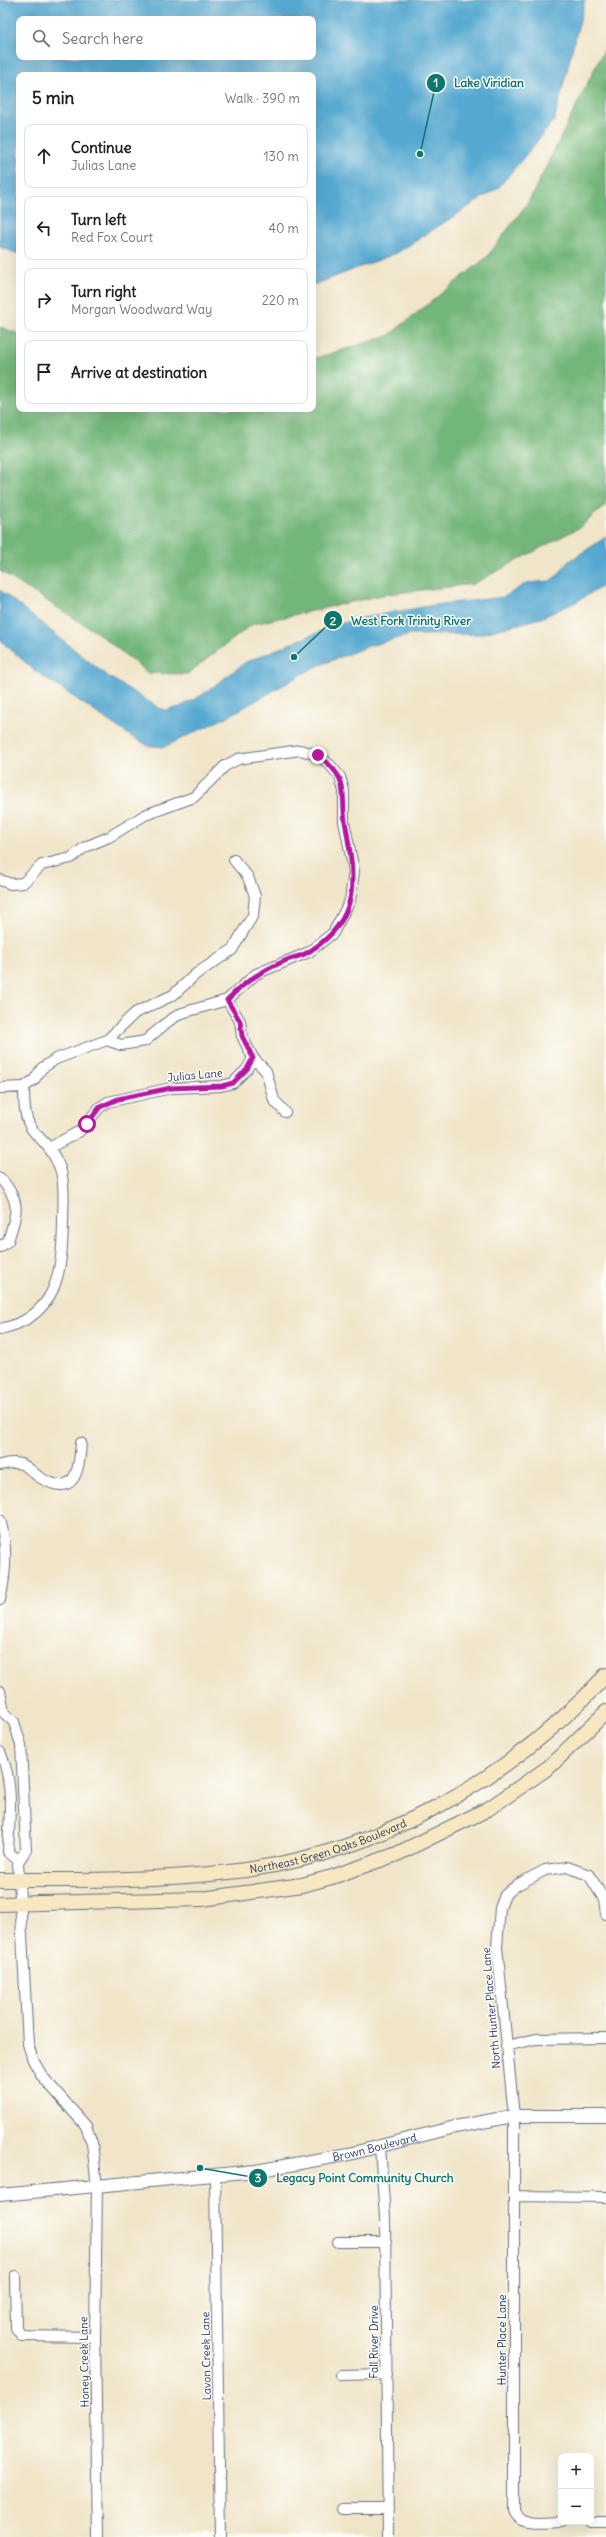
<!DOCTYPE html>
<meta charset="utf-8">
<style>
:root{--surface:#fff;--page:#f6f6f6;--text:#222;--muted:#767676;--line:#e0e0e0}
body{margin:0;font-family:Delius,sans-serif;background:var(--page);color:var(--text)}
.controls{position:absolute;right:12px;bottom:12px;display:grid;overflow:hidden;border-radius:8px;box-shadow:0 4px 16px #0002}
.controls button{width:36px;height:36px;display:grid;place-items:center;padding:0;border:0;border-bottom:1px solid var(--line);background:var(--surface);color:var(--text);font:20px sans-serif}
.stop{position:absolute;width:12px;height:12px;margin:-9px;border:3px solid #b5179e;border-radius:50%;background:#fff}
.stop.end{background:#b5179e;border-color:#fff;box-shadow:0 1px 4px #0008}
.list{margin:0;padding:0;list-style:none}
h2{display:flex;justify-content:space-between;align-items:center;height:52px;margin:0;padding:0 16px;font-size:17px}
h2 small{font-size:13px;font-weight:400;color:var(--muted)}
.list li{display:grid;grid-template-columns:26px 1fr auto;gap:12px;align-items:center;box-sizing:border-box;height:64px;margin:0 8px 8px;padding:0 8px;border:1px solid var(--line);border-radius:8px}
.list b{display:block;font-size:15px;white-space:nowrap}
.list p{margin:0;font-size:13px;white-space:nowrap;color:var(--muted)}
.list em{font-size:13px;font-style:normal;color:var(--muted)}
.icon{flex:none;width:22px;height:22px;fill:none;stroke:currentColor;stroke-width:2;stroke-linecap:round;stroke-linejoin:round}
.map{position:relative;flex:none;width:606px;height:2537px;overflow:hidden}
.search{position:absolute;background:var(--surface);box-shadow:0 4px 16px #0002;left:16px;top:16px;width:300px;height:44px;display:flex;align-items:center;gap:10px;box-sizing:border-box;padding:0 14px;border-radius:8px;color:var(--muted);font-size:15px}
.panel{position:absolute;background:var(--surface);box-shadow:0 4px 16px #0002;left:16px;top:72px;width:300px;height:340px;border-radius:8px}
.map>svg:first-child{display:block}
.forest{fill:#73b679;stroke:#47726c}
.water{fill:#55a8d0;stroke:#386c97;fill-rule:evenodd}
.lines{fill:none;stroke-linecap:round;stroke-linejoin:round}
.minor-casing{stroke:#666f83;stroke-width:12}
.tertiary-casing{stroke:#666f83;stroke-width:14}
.secondary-casing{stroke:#666f83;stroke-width:16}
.minor{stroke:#fff;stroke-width:10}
.tertiary{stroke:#fff;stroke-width:12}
.secondary{stroke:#f7e8c3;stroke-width:14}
.route{stroke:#b5179e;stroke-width:5}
.labels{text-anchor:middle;stroke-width:3;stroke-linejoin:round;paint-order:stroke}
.street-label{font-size:11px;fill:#1b2f5e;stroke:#fdfcf7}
.leader{fill:none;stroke:#0f766e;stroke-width:1.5}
.callout-dot{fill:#0f766e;stroke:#fdfcf7;stroke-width:1.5}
.mark-label{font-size:12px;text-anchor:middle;font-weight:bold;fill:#fff}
.callout-label{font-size:12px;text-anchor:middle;font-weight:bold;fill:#0f766e;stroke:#fdfcf7;stroke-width:3;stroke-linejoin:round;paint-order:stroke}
</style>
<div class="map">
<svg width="606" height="2537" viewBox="0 0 606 2537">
<rect width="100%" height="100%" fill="#fdfcf7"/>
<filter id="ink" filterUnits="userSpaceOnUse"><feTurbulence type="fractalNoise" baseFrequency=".025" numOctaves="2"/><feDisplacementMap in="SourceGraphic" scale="8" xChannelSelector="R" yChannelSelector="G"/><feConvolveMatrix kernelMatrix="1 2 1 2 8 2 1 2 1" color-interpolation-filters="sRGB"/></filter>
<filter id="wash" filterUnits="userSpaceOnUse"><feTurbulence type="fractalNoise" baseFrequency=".012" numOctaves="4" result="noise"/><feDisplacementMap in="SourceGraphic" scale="16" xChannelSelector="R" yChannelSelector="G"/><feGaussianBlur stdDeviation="0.9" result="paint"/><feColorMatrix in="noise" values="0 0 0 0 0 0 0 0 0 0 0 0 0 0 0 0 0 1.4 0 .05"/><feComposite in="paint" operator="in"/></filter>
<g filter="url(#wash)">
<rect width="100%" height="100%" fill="#f0e5c9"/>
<path class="forest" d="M606,46v459l-26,22 -107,57 -86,10 -134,30 -66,50 -39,-1 -49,-39 -99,-63v-244l19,7v75h294v-50l75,-23 99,-79 42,-56z"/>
<path class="water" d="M0,0h585l-31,121 -55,66 -102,66 -84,32v-210h-294v179l-19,-7zM19,19h294v38h-294z
M606,537v47l-30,18 -35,16 -61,16 -70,1 -41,11 -54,21 -86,49 -65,31 -15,-1 -17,-9 -98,-67 -34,-30v-50l106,85 53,33 7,2 14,-3 22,-12 44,-33 90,-37 36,-9 63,-11 69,-8 23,-14 23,-2 8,-6 10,-13z"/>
</g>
<g filter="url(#ink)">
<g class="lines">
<g class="minor-casing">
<path id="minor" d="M0,880l11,4 12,-1 19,-18 29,-7 14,-11 24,-10 36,-22 49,-18 31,-31 13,-7 62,-9 18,5 12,10 10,12 4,14v30l10,50 -4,30 -17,32 -24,19 -53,22 -29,26 -45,13 -12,7 -25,21 -24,4 -14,-5
M227,1000l13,21 2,15 11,22 13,13 8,29 11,12
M0,1088l24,-1 10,-7 8,-12 14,-9 51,-19 28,-27 38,-18 23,-21 36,-24 21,-35 2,-19 -7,-19 -14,-17
M49,1148l31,-17 20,-24 8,-5 63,-14 50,-2 12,-3 14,-14 6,-11
M0,1178c22,24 17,34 8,63l-8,6
M0,1329c57,-12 62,-56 63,-106 0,-15 2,-32 -1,-46 -1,-9 -8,-23 -14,-30 -5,-7 -14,-13 -18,-21 -6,-11 -6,-26 -6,-39
M0,1465c7,-2 14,-3 21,-1 7,2 12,9 18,13 36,22 40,-5 42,-34
M0,1520c8,26 6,54 0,80
M0,1691l4,22 10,9 7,23 5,105 -8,12 10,182 5,16 9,16 44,50 6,17 5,44 -2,150 3,200
M0,1752c15,33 9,65 8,100l10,8
M506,2046l30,-7 70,-1
M380,2147l5,70 3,320
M215,2175l5,362
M514,2196l92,1
M338,2242h48
M15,2276l1,52 6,8 73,1
M341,2375l46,-1
M342,2509h46
M561,2522c-15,0 -42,6 -47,-12v-394l-17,-169 3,-39 5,-13 12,-10 28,-15 22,-3 22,8 15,24 2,15
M591,2522h15"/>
</g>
<g class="tertiary-casing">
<g id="tertiary">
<path id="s1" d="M0,2195l256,-24 93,-17 106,-27 59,-11h92"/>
</g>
</g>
<g class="secondary-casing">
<g id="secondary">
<path id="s2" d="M0,1880c79,0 159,1 237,-9 141,-17 274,-92 369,-196"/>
<path d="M0,1904l202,-5 100,-14 30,-8 65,-23 91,-45 61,-42 57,-55"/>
</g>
</g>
<use href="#minor" class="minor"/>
<use href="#tertiary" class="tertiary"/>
<use href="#secondary" class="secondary"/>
</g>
</g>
<g class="lines" filter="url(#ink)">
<path class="route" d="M87,1124l13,-17 18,-8 53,-11 51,-2 11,-3 14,-14 6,-11 -11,-22 -2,-15 -13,-21c20,-20 34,-29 60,-40 7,-3 16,-4 23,-9 51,-32 45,-72 36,-124 -7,-36 7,-45 -28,-72"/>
</g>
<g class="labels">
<g class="street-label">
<text transform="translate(195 1075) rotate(-5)" y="4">Julias Lane</text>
<text dy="4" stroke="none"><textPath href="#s2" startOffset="332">Northeast Green Oaks Boulevard</textPath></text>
<text transform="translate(491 2008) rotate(-95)" y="4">North Hunter Place Lane</text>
<text dy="4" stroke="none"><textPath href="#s1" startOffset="378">Brown Boulevard</textPath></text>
<text transform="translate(502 2340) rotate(-90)" y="4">Hunter Place Lane</text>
<text transform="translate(374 2342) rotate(-90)" y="4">Fall River Drive</text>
<text transform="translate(206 2356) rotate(-91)" y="4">Lavon Creek Lane</text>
<text transform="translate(84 2362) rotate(-91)" y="4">Honey Creek Lane</text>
</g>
</g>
<path class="leader" d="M420 154L436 83M294 657L333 620M200 2168L258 2178"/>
<g class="callout-dot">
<circle cx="420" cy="154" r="4"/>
<circle cx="294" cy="657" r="4"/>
<circle cx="200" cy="2168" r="4"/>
<circle cx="436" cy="83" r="10"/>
<circle cx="333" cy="620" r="10"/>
<circle cx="258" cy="2178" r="10"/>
</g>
<g class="mark-label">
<text x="436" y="87">1</text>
<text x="333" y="625">2</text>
<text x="258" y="2182">3</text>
</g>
<g class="callout-label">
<text x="489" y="87">Lake Viridian</text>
<text x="411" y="625">West Fork Trinity River</text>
<text x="365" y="2182">Legacy Point Community Church</text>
</g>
</svg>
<div class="controls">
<button>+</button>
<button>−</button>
</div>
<div class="stop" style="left:87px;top:1124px"></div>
<div class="stop end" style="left:318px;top:755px"></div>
<div class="search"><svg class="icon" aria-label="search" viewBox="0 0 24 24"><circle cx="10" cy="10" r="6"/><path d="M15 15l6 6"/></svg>Search here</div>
<section class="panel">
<h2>5 min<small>Walk · 390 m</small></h2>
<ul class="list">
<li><svg class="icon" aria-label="ahead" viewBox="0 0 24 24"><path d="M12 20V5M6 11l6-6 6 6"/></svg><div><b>Continue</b><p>Julias Lane</p></div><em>130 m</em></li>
<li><svg class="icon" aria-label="left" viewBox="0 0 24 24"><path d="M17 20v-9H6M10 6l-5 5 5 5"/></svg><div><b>Turn left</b><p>Red Fox Court</p></div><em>40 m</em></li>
<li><svg class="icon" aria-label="right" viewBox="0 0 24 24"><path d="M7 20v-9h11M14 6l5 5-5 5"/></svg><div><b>Turn right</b><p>Morgan Woodward Way</p></div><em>220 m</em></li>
<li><svg class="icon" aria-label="arrive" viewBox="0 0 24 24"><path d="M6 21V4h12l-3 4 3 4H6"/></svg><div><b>Arrive at destination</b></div></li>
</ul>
</section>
</div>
